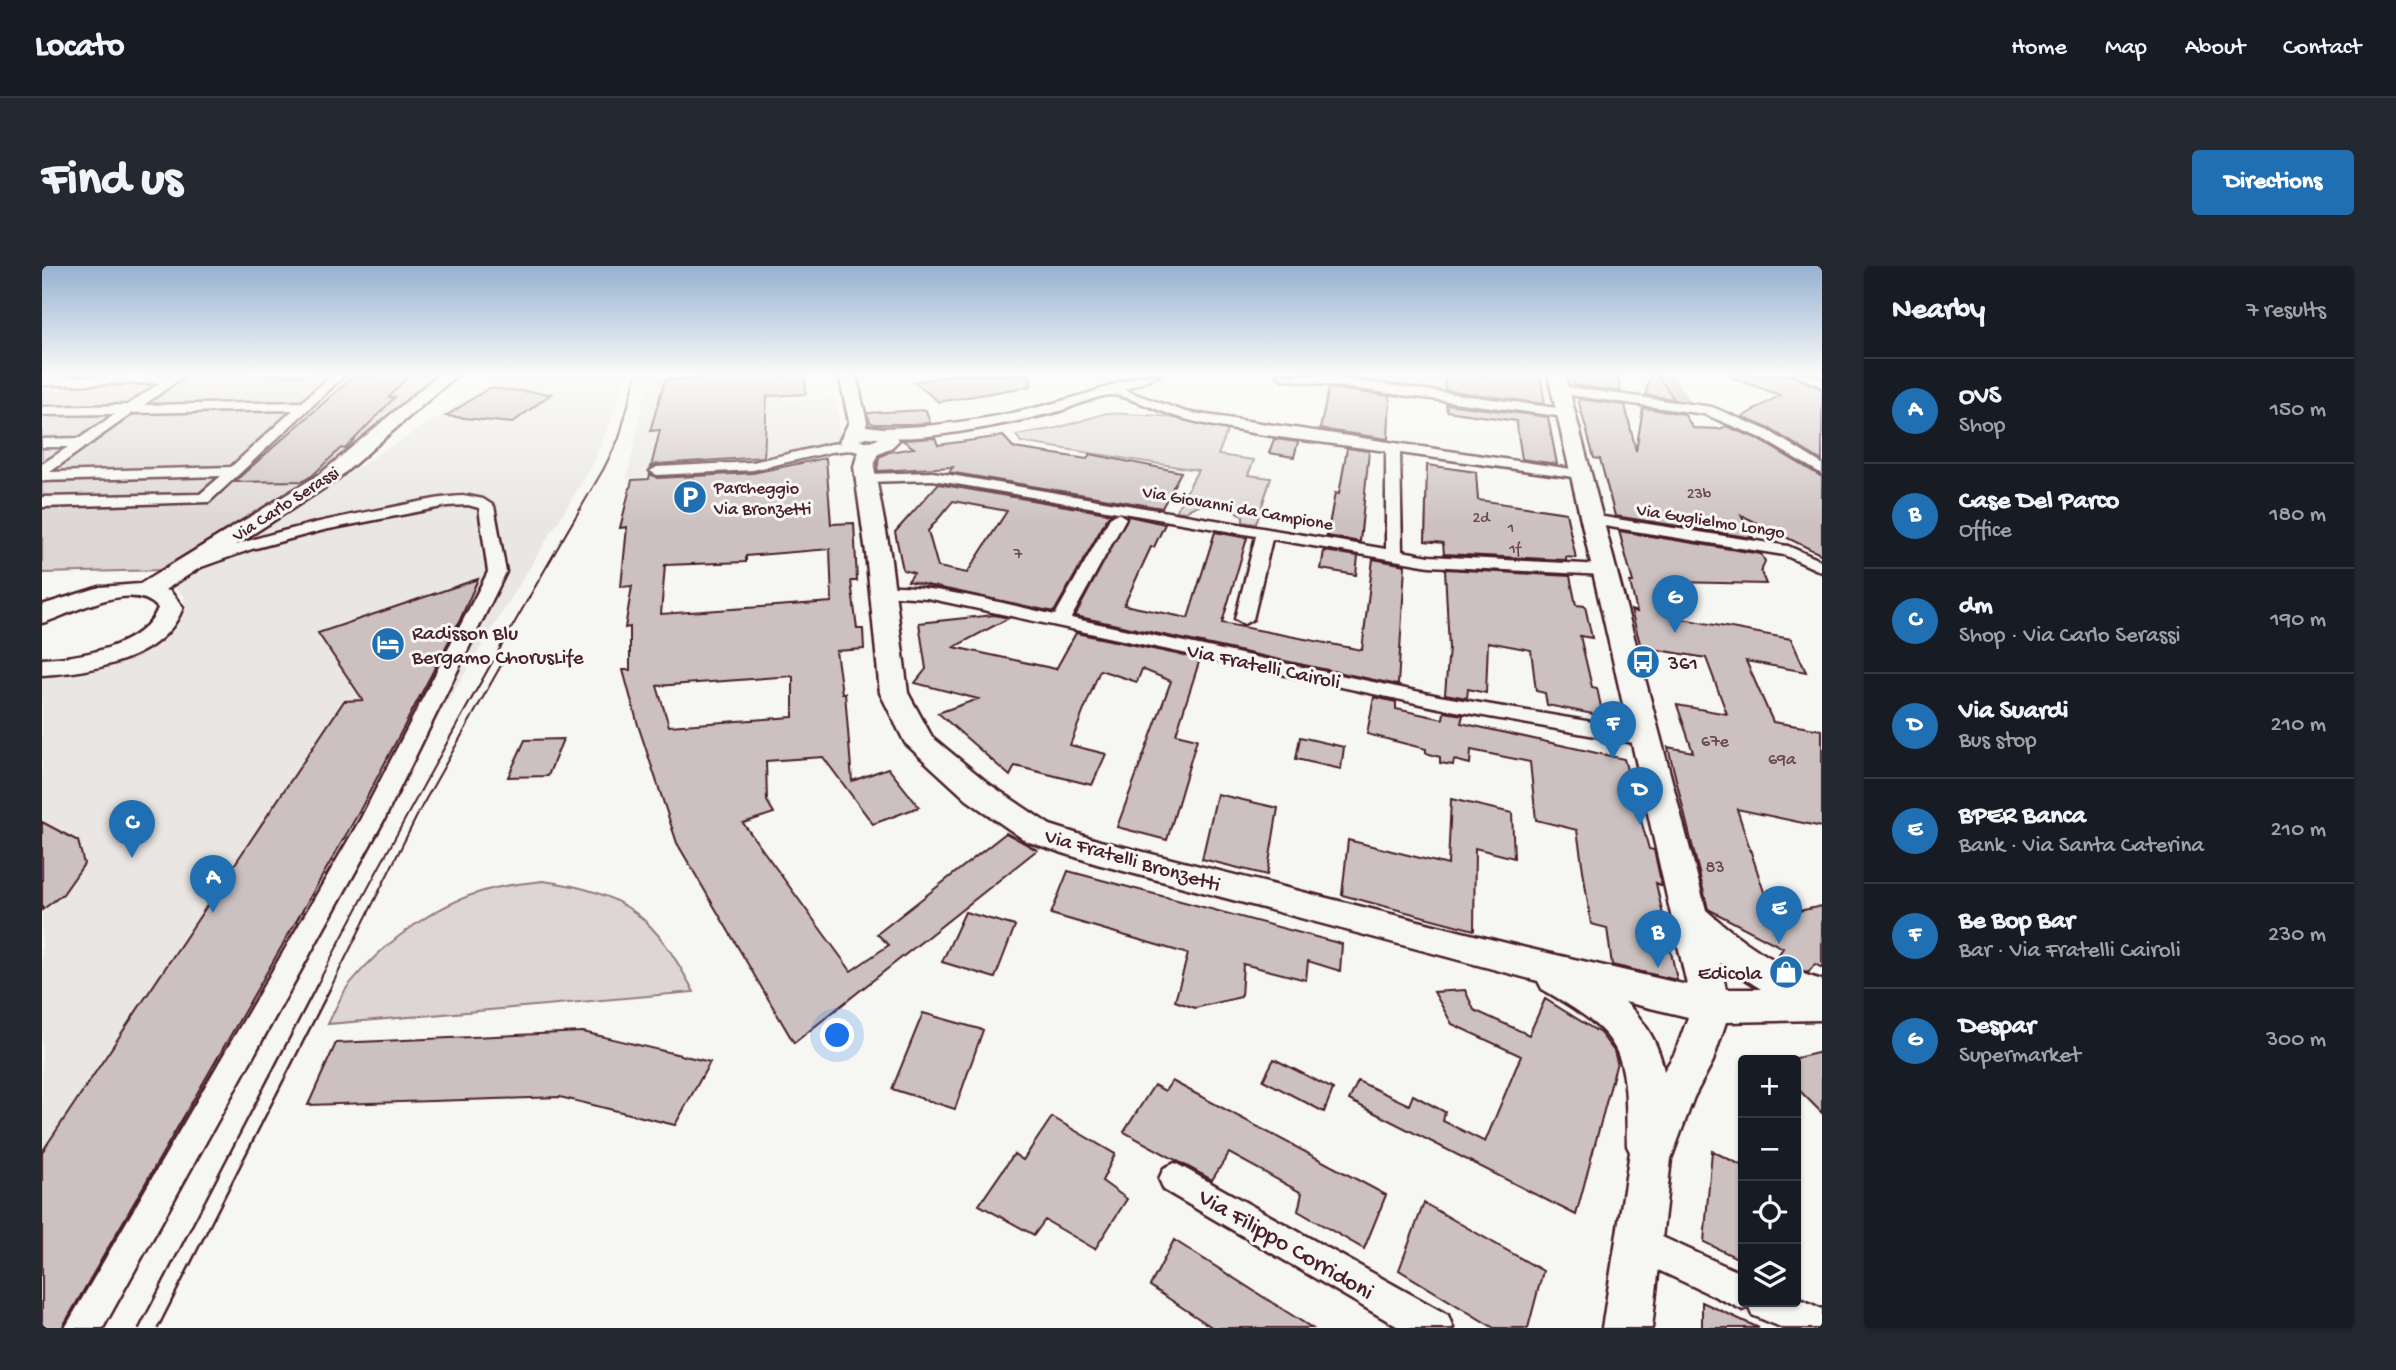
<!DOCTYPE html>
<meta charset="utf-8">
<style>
:root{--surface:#171b24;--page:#242831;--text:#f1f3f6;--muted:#9ea1a6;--line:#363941;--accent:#1f6fb2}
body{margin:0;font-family:"Gochi Hand",sans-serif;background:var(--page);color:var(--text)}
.controls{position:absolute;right:21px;bottom:21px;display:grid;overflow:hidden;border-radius:7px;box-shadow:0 2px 5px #0004}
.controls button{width:63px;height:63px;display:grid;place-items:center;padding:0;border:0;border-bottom:2px solid var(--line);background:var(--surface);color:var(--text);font:35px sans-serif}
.you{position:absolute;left:796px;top:770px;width:24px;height:24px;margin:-18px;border:5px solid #fff;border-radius:50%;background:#1a73e8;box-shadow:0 0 0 10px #1a73e833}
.badge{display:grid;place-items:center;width:46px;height:46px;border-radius:50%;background:var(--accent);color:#fff;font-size:23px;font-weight:700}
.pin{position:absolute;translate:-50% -58px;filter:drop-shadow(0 2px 4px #0008)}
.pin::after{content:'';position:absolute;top:37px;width:24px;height:21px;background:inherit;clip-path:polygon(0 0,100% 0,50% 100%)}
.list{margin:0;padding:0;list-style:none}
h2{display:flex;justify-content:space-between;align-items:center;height:91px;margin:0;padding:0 28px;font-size:30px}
h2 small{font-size:23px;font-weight:400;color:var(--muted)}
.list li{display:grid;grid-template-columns:46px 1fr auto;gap:21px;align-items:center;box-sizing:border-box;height:105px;padding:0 28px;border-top:2px solid var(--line)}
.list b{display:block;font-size:26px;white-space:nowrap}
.list p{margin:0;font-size:23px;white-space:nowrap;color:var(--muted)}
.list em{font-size:23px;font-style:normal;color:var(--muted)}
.icon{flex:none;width:38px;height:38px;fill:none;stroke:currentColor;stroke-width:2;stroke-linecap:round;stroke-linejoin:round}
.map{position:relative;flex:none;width:1780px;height:1062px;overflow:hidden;border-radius:7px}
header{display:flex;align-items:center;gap:42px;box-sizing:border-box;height:98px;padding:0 35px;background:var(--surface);border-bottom:2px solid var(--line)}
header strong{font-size:33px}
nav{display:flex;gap:38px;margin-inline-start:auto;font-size:24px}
.intro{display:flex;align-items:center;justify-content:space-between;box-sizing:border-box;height:168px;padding:0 42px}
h1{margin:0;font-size:49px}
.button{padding:18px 32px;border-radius:7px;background:var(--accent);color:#fff;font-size:24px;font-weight:700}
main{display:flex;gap:42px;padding:0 42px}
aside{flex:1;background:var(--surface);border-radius:7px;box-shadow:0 2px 5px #0004}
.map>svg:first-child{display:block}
.built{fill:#e9e6e3}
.green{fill:#ddd6d5;stroke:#947a80;stroke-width:2}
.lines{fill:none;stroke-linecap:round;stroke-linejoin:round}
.canal{fill:#bbadae;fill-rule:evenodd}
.building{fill:#ccc1c0;stroke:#4a1f2b;stroke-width:2;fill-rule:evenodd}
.street-casing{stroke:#4a1f2b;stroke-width:5}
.secondary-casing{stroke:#4a1f2b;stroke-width:5}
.street{fill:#f6f6f2;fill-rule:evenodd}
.secondary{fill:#f6f6f2;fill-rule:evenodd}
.tram-far1{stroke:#4a1f2b;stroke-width:2}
.tram{stroke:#4a1f2b;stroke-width:2.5}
.labels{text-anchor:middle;stroke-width:6;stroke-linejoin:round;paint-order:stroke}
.far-number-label{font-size:16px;fill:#6a4850}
.far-poi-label{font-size:18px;fill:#4a1f2b;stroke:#f6f6f2;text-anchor:start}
.far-street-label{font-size:18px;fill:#4a1f2b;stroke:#f6f6f2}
.number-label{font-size:18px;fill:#6a4850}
.poi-label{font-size:21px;fill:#4a1f2b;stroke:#f6f6f2;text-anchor:start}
.street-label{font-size:21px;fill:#4a1f2b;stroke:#f6f6f2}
.near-street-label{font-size:24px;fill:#4a1f2b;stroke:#f6f6f2}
</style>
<header>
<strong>Locato</strong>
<nav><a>Home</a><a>Map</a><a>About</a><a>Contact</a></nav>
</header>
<div class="intro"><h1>Find us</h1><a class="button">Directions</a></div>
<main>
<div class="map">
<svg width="1780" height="1062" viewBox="0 0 1780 1062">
<rect width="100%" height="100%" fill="#f6f6f2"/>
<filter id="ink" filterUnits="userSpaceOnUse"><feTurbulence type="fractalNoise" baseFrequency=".0143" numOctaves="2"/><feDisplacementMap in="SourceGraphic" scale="14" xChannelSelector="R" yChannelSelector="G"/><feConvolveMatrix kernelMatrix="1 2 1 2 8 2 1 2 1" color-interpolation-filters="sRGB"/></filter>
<g filter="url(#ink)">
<path class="built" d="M607,109h133l2,25 52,-1 6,50 -89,19 -126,10z
M1258,109h191l2,26z
M462,110h121l-13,41 -20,49 -160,261 -332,601h-58v-650l50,-11 51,-17 26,-19 16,-20 -1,-15 -14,-12z"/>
<path class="green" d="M0,109h394l-116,100 -156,95 -122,3z
M1065,147l56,3 65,13 -10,26 36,5 -6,15 23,3 -15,46 -13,-2v-5c-14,-14 -42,-19 -57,-5l-10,-1 22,-41 -177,-28 -5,-7 41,-7z
M501,615c84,11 112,37 151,111l-366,32c6,-12 12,-27 20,-38 36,-45 95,-88 152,-99 14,-3 29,-4 43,-6z"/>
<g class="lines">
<path class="canal" d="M1616,109h14l17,25 -2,3h-10z"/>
</g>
<path class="building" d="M367,109l-20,22h6l-50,52 -4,-1 -28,27 -10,6 -69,1 119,-105z
M763,109l1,19 -39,2 -3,61 -107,7 -6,3 9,-37 -10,1 15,-51z
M911,109h77l1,11 -92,16 -25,-20z
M1402,109h96l5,29 -100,-14z
M1529,109h46l4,17 -47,-7z
M1607,109h8l17,24 -28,-4z
M1691,109h60l29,14v72l-52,-32 -28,-12 38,-22 -48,-17z
M447,122l62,6 -39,29 -66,-7z
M1287,122l61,8 -2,43 -68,-10z
M1536,133l47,6 11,46 7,-43 41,6 9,14 27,1 6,-3 32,13 64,38v78l-81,-40 12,23 -138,-22 -15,-57 -6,-1z
M1404,138l102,13 9,47 -35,-5 -6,-38 -69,-10z
M884,144l4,13 -17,1h-39l-4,-2 -3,-9z
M961,170l11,12 73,11 3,-5 91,18 -19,36 -213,-36 4,-5 -76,4 2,-14 10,-5 25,-4 -12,-8 33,-2 3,7z
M1232,173l24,3 -4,15 -25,-4z
M1305,182l22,3 -9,91 -33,-6 8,-43 4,1z
M784,192l5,66 23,-1 3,58h-6l6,48h6l1,20 -28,2 6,42h3l7,88 36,-13 31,39 -46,17 -50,-67 -57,4 1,40 7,12 -31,10 108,148 38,-26 -12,-11 129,-101 31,17 -243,193 -117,-200 -39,-118 -15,-55h7v-43l-5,1 7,-42 -11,1 6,-60 -7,1 12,-48 17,-1 1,-5 7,4 96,-5zM788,283l2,53 -171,12 4,-49 81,-3v-6zM751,410v41l-124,9 -12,-40z
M1385,199l49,7 2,28 88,13 10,45 -10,-1v3l-122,-6 -1,-11 -18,-2z
M896,218l174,30 -4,3 -54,95 -146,-31 6,-8 -11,-3 -8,-38zM911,235l54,10 -40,62 -29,-6 -10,-36z
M1086,250l37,8 -11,23h-3l-27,58 64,13 27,-86 32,6 -25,85 140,27 11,-91 32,6 -7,120 -323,-69z
M1577,265l142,23 4,7 -4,11 5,12 -93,-2 9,37 109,20 15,33 -60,-11 27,61 49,8v97l-85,-18 28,86 34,16 23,-5v62l-7,-4 -7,9 -32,-15 7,-10 -75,-39 -40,-162 25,5 -16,-47 50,9 -21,-56 -65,-11 -10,-37 6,2 -7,-30h3z
M1282,285l34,5 -2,19 -35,-6z
M1403,303l125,7 6,29 9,1 7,32 -12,-2 12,51 5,1 6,28 -56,-11 -2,-12 -9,-2 -5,-41 -43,-8 -2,51 -18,-4 -1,9 -22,-4 4,-46z
M436,313l-18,41 -102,194 -296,514h-20v-176l302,-451 19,-1 -45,-67z
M952,349l15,3 -55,29 102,22 20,-36 124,26 -24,75 21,5 -30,101 -50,-13 54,-146 -29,-12 -5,13 -37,-12 -30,75 36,9 -14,31 -77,-19 -5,10 -72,-63 40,-14 -63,-16 11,-14 -7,-46z
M1332,431l22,5v7l47,10 1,-7 19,3 -2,8 163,36 25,90 5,1 8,36 -6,-3 21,97 -65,-15 -5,-37 -16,-4 -14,-94 -41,-10 -6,-58 -59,-12 -1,14 -16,-4 -1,5 -13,-2v-6l-14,-4v-4l-59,-15z
M1258,471l44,10 -3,22 -45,-10z
M521,473l-15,37 -40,1 17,-37z
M1175,528l61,14 -11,67 -65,-16z
M1409,533l61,14 2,45 -39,-10 -1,82 -132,-35 6,-55 100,25z
M0,556l36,19 6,23 -21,30 -21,16z
M1026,605l274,73 -2,27 -32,-10 -2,19 -63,-16 -2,33 -46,11 -20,-7 13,-47 -137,-40z
M923,646l50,14 -20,52 -53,-16z
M1423,724l9,20 55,25 16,-36 55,34 14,18 3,11 -41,153 -227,-115 9,-19 51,24 4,-10 32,17 -2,9 42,21 36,-86 -69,-32 -18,-32z
M881,747l60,17 -28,79 -63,-20z
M541,766l127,30 -35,63 -115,-28 -252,8 28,-62z
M1780,786v61l-26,-26v-29z
M1232,793l59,30 -9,23 -61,-32z
M1130,815l214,114 -22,54 -66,-38 4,-18 -73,-40 -17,27 -88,-48 30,-47 11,6z
M1010,851l63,37 -13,27 25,18 -32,50 -50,-29 -11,15 -55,-30 35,-51 9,6z
M1670,885l31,15v95l-39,-19z
M1382,937l119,68 -15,57h-34l-95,-58z
M1132,974l138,88h-99l-63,-42z
M1660,1036l57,26h-57z"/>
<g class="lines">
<g class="street-casing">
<path id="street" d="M143,109l-41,30 158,-3 29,-27h14l-136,127 -167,5v-10l158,-3 21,-18 -179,5v-17l26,-17h-26v-8l38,-1 35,-24 -73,1v-8l85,-2 33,-22 -118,2v-8zM251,144l-62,57 -181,5 83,-59z
M1099,109h18l-35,15 62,22 399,59 2,3 -7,4 -180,-25 2,98 27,5 175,9 9,5 -9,5 -175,-9 -157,-27 -19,80 -9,5 -9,-5 21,-83 -323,-56 -66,2 -7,-4 7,-4 66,-2 453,77v-98c-68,-10 -139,-15 -205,-33 -16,-4 -57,-24 -70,-23 -17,1 -35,11 -51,16 -29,8 -168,39 -188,21l7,-4c91,-1 177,-21 262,-53z
M1235,109h36l252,34 7,4 -7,4 -282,-38z
M1753,109h18l9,4v8z
M1517,120l153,21 57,24 53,33v10l-63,-37 -55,-23 -149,-21v-6z
M813,176l7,4 -2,3 -29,3 -78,18 -96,5 -7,-4 7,-4 96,-5 78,-18z
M426,230l15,3 11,7 12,66 -122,248 -281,508h-38l295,-508 128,-248 -9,-64 -11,-3 -21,1 -123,24 -72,19 -59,21 -8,-5 2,-4c66,-24 133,-41 202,-53 26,-5 52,-12 79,-12z
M1076,247l8,5 -55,100 368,78 206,35 8,2 3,5 -3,5 -8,2 -206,-37 -512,-110 -44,-3 -9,-5c15,-16 154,19 181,25l55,-97z
M1549,249l197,31 34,15v11l-38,-17 -199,-32 -2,-3z
M1133,897l273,152 5,13h-53l-236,-138 -5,-11 5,-11z
M1596,960l105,48v28h53v-5l26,12v19h-39l-31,-13 -3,-8 -6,3 -12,-6 -105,-49 -5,-12 5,-12z"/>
</g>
<g class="secondary-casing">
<path id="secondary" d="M396,109h19l-123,107 -169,108 5,1 13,16c-19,53 -91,65 -141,68v-16c38,-2 100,-11 116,-51 -26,-30 -87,7 -116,15v-18l58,-18 40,-3 180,-110z
M797,109h17l11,47 -1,4 24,3 9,11 -7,7 -15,8 -3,12 16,86 18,140 24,44 57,47 61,41 50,16 426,107 161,37 -139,-610h17l141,535c34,30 72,58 116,70v40l-96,2 -13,39 -19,36 -23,62 -19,169h-50l28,-176 -3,-6c-1,-96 0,-108 -85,-157l-4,-8 -441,-117 -71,-23 -59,-41 -62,-57 -25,-50 -14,-140 -12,-86 4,-15 -11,-3 -8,-7 10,-20zM824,171l11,1 1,1 -8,3 -11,-2zM1678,697l41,26h-35zM1583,736l63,15 -13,36 -11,18c-5,-27 -19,-50 -39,-69z"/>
</g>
<use href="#street" class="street"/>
<use href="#secondary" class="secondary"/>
<path class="tram-far1" d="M274,721c91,-176 187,-347 287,-517l16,-32 17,-63
M289,721l91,-181 82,-146"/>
<path class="tram" d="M97,1062l178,-343
M116,1062l174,-343"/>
</g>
</g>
<linearGradient id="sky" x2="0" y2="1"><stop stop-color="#96b1d1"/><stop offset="0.42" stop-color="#fbfbf9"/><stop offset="1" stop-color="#fbfbf9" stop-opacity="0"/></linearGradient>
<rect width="1780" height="258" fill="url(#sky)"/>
<defs>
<g id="parking-disc" transform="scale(1.75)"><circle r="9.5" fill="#1f6fb2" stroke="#f6f6f2"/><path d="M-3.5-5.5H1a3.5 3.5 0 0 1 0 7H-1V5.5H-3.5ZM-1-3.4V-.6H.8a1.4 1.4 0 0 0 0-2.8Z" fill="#fff"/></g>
<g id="hotel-disc" transform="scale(1.75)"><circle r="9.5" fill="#1f6fb2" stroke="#f6f6f2"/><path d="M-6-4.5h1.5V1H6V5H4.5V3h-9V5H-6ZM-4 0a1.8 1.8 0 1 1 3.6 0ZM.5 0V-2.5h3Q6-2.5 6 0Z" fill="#fff"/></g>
<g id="bus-disc" transform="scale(1.75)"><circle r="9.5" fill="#1f6fb2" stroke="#f6f6f2"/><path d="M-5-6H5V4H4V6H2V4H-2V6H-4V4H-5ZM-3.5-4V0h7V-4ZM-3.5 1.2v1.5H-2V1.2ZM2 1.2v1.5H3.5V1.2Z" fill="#fff"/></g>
<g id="shop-disc" transform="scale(1.75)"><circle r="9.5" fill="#1f6fb2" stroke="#f6f6f2"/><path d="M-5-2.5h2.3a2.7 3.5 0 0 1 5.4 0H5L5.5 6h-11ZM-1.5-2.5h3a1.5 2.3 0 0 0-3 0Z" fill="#fff"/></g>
</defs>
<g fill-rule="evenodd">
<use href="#parking-disc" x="648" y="231"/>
<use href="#hotel-disc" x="346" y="378"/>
<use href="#bus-disc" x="1601" y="396"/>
<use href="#shop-disc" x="1744" y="706"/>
</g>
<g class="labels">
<g class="far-number-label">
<text x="1657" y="232">23b</text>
<text x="1439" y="256">2d</text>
<text x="1469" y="266">1</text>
<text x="1473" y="287">1f</text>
<text x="976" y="292">7</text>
</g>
<g class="far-poi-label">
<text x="672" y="227">Parcheggio<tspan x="672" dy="21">Via Bronzetti</tspan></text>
</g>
<g class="far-street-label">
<text transform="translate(243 237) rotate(-33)" y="6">Via Carlo Serassi</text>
<text transform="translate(1196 241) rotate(10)" y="6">Via Giovanni da Campione</text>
<text transform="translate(1669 254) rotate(9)" y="6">Via Guglielmo Longo</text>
</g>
<g class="number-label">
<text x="1673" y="480">67e</text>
<text x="1740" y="498">69a</text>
<text x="1673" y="606">83</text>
</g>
<g class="poi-label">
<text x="370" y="373">Radisson Blu<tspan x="370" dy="24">Bergamo ChorusLife</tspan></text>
<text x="1626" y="403">361</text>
<text x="1720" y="713" text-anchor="end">Edicola</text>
</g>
<g class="street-label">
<text transform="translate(1222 399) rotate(12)" y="7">Via Fratelli Cairoli</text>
<text transform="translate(1091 593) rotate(16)" y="7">Via Fratelli Bronzetti</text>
</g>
<g class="near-street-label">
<text transform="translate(1245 977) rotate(30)" y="8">Via Filippo Corridoni</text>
</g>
</g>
</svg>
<div class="controls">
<button>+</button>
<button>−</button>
<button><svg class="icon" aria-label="locate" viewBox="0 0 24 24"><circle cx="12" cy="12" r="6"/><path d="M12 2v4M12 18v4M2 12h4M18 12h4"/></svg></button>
<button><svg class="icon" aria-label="layers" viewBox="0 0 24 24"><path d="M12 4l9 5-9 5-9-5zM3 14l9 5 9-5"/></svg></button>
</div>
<div class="you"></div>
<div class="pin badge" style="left:171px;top:647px">A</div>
<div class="pin badge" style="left:1616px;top:702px">B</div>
<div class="pin badge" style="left:90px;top:592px">C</div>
<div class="pin badge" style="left:1598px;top:559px">D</div>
<div class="pin badge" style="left:1737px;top:678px">E</div>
<div class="pin badge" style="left:1571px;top:493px">F</div>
<div class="pin badge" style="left:1633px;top:367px">G</div>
</div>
<aside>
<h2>Nearby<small>7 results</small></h2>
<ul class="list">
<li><span class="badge">A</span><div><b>OVS</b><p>Shop</p></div><em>150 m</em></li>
<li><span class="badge">B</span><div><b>Case Del Parco</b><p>Office</p></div><em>180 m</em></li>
<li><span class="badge">C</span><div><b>dm</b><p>Shop · Via Carlo Serassi</p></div><em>190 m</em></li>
<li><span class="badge">D</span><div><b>Via Suardi</b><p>Bus stop</p></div><em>210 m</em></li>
<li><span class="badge">E</span><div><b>BPER Banca</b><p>Bank · Via Santa Caterina</p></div><em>210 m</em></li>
<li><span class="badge">F</span><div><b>Be Bop Bar</b><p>Bar · Via Fratelli Cairoli</p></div><em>230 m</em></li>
<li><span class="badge">G</span><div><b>Despar</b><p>Supermarket</p></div><em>300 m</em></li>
</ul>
</aside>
</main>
